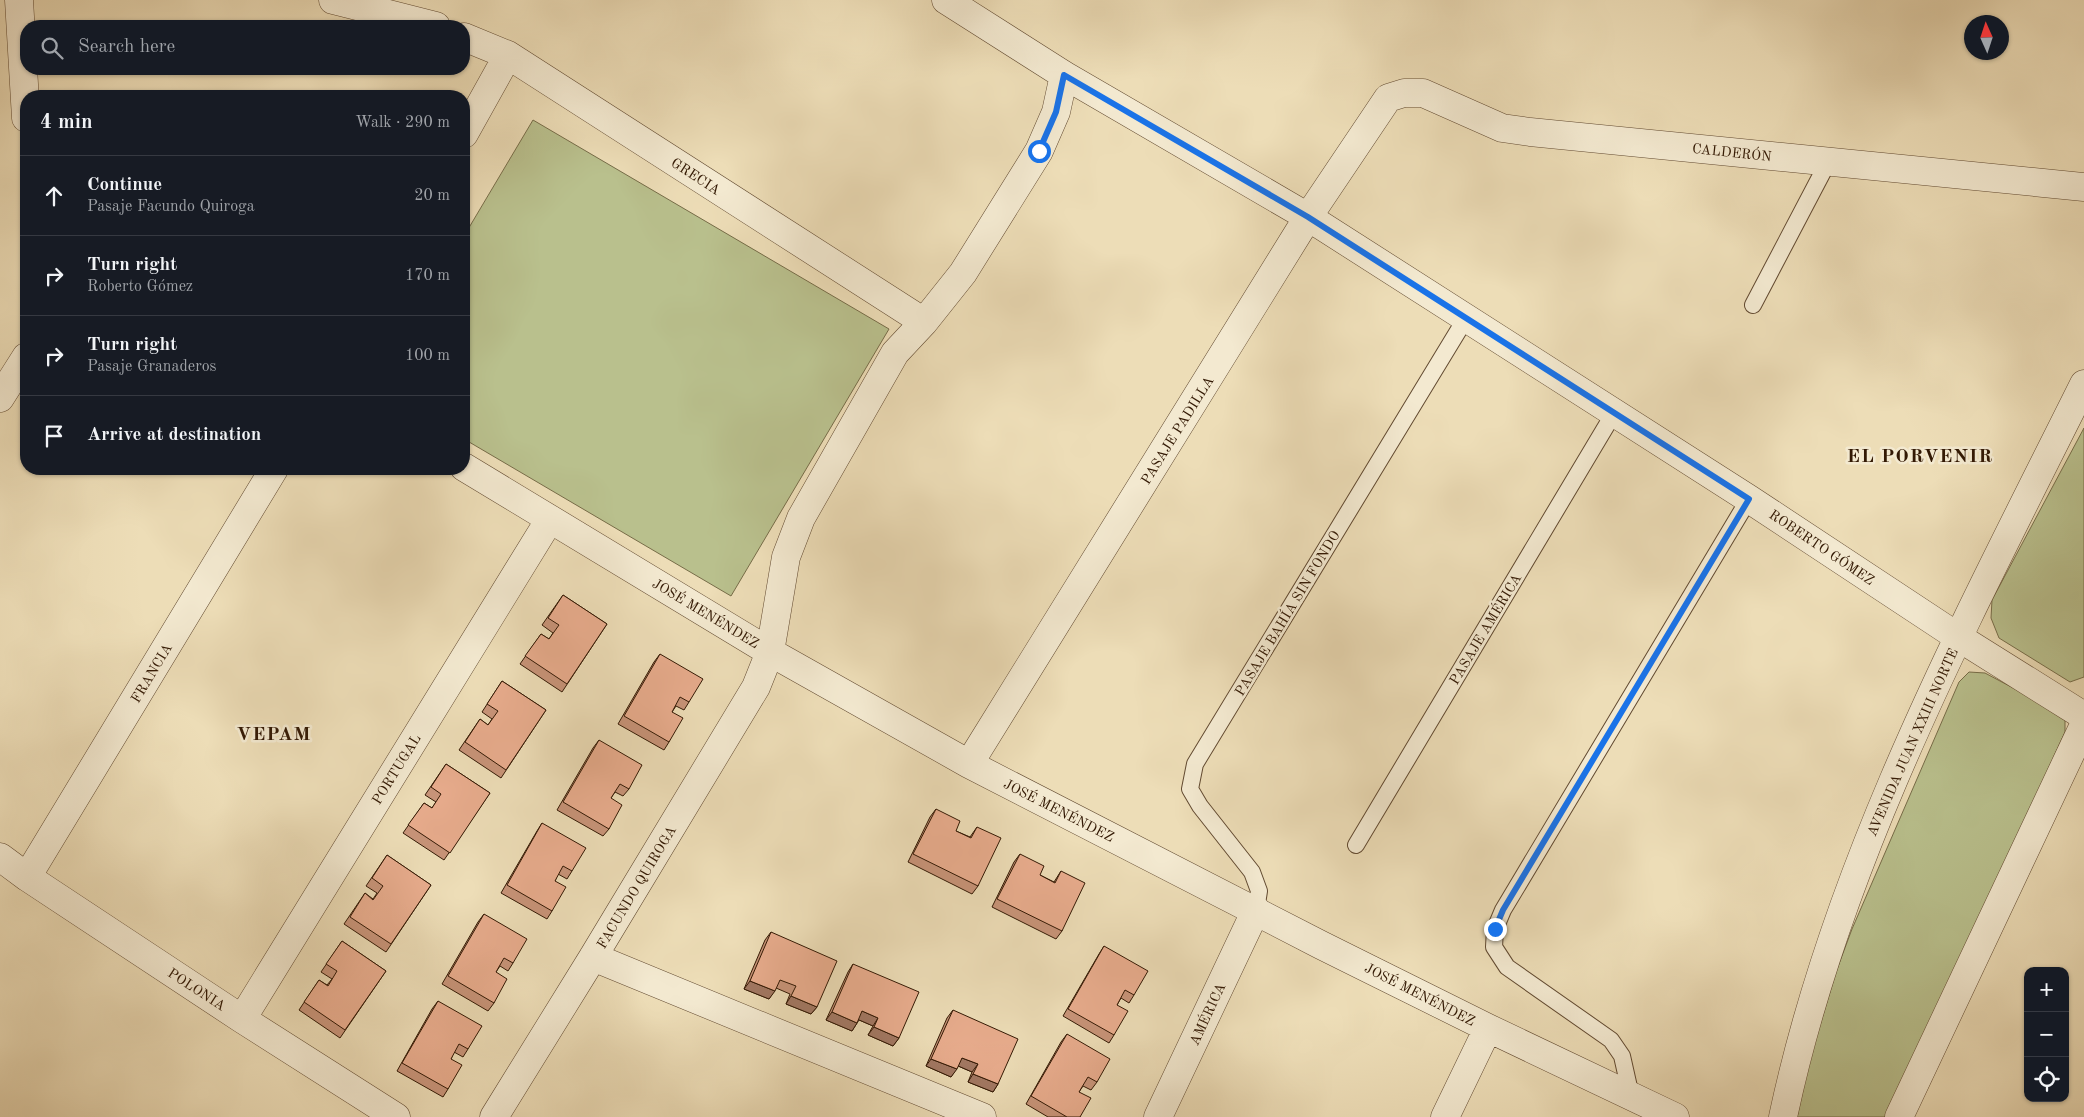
<!DOCTYPE html>
<meta charset="utf-8">
<style>
:root{--surface:#171b24;--page:#20242c;--text:#f1f3f6;--muted:#9ea1a6;--line:#363941}
body{margin:0;font-family:"Old Standard TT",serif;background:var(--page);color:var(--text)}
.controls{position:absolute;right:15px;bottom:15px;display:grid;overflow:hidden;border-radius:10px;box-shadow:0 1px 4px #0004}
.controls button{width:45px;height:45px;display:grid;place-items:center;padding:0;border:0;border-bottom:1px solid var(--line);background:var(--surface);color:var(--text);font:25px sans-serif}
.compass{position:absolute;left:1964px;top:15px;width:45px;height:45px;border-radius:50%;background:var(--surface);box-shadow:0 1px 4px #0004;rotate:357deg}
.stop{position:absolute;width:15px;height:15px;margin:-11px;border:4px solid #1a73e8;border-radius:50%;background:#fff}
.stop.end{background:#1a73e8;border-color:#fff;box-shadow:0 1px 5px #0008}
.list{margin:0;padding:0;list-style:none}
h2{display:flex;justify-content:space-between;align-items:center;height:65px;margin:0;padding:0 20px;font-size:21px}
h2 small{font-size:16px;font-weight:400;color:var(--muted)}
.list li{display:grid;grid-template-columns:32px 1fr auto;gap:15px;align-items:center;box-sizing:border-box;height:80px;padding:0 20px;border-top:1px solid var(--line)}
.list b{display:block;font-size:19px;white-space:nowrap}
.list p{margin:0;font-size:16px;white-space:nowrap;color:var(--muted)}
.list em{font-size:16px;font-style:normal;color:var(--muted)}
.icon{flex:none;width:28px;height:28px;fill:none;stroke:currentColor;stroke-width:2;stroke-linecap:round;stroke-linejoin:round}
.map{position:relative;flex:none;width:2084px;height:1117px;overflow:hidden}
.search{position:absolute;background:var(--surface);box-shadow:0 1px 4px #0004;left:20px;top:20px;width:450px;height:55px;display:flex;align-items:center;gap:12px;box-sizing:border-box;padding:0 18px;border-radius:20px;color:var(--muted);font-size:19px}
.panel{position:absolute;background:var(--surface);box-shadow:0 1px 4px #0004;left:20px;top:90px;width:450px;height:385px;border-radius:20px}
.map>svg:first-child{display:block}
.green{fill:#b9c08d;stroke:#766c48}
.lines{fill:none;stroke-linecap:round;stroke-linejoin:round}
.service-casing{stroke:#624a31;stroke-width:18}
.minor-casing{stroke:#624a31;stroke-width:29}
.tertiary-casing{stroke:#624a31;stroke-width:29}
.service{stroke:#f3e9d0;stroke-width:16}
.minor{stroke:#f3e9d0;stroke-width:28}
.tertiary{stroke:#f3e9d0;stroke-width:28}
.wall{fill:#c89479;stroke:#331904}
.shaded-wall{fill:#a27863;stroke:#331904}
.building{fill:#e8ac8d;stroke:#331904}
.route{stroke:#1a73e8;stroke-width:6}
.labels{text-anchor:middle;stroke-width:5;stroke-linejoin:round;paint-order:stroke}
.street-label{font-size:14px;fill:#331904;stroke:#f3e9d0}
.district-label{font-size:19px;font-weight:bold;letter-spacing:1px;fill:#331904;stroke:#f3e9d0}
</style>
<div class="map">
<svg width="2084" height="1117" viewBox="0 0 2084 1117">
<rect width="100%" height="100%" fill="#edddb7"/>
<filter id="stains"><feTurbulence type="fractalNoise" baseFrequency=".004" numOctaves="4"/><feColorMatrix values="0 0 0 0 .2 0 0 0 0 .09 0 0 0 0 .02 0 0 0 .5 -.17"/></filter>
<radialGradient id="worn" r=".72"><stop offset=".6" stop-color="#630" stop-opacity="0"/><stop offset="1" stop-color="#630" stop-opacity=".3"/></radialGradient>
<path class="green" d="M533,120l356,209 -158,267 -267,-157v-203z
M2084,428v249l-14,5 -71,-44 -8,-20 1,-18z
M1969,672l16,1 75,40 5,8v11l-175,385h-93l13,-59 26,-86 16,-43 107,-247z"/>
<g class="lines">
<g class="service-casing">
<path id="service" d="M1753,305l75,-143
M1356,845l258,-432
M1256,910l3,-19 -7,-19 -52,-66 -10,-17 5,-25 271,-446
M1631,1096l-9,-40 -11,-16 -104,-73 -13,-20 1,-18 8,-19 246,-411"/>
</g>
<g class="minor-casing">
<path id="minor" d="M19,0l7,118
M333,0l103,26
M946,0l118,75 244,142 441,282 209,138 126,79
M464,37l44,18 416,267
M464,134l44,-79
M0,398l26,-41
M464,467l306,185 199,112 352,181 167,83 187,89
M969,764l339,-547 80,-119 16,-5h19l79,35 28,4 554,55
M0,857l27,20 215,142 154,98
M27,877l247,-408
M593,957l389,160
M242,1019l308,-500
M494,1117l99,-160 163,-270 14,-35 16,-95 15,-39 94,-165 29,-31 39,-49 76,-122 17,-39 8,-37
M1158,1117l98,-207
M1445,1117l43,-89"/>
</g>
<g class="tertiary-casing">
<path id="tertiary" d="M1783,1117c55,-259 184,-498 301,-733
M1899,1117l185,-392"/>
</g>
<use href="#service" class="service"/>
<use href="#minor" class="minor"/>
<use href="#tertiary" class="tertiary"/>
</g>
<path class="wall" d="M563,595l44,29 -45,68 -42,-28 21,-30 8,5 4,-6 -11,-8z
M660,654l29,48 -5,8 -8,-4 -4,6 -3,30 -5,8 -46,-26 36,-62z
M502,681l44,29 -45,68 -42,-28 21,-31 8,6 4,-6 -10,-7z
M599,740l30,49 -6,7 -8,-4 -4,6 -2,31 -6,7 -46,-26 36,-62z
M446,764l44,29 -46,67 -41,-27 21,-30 8,5 4,-6 -11,-7z
M936,809l20,22 14,6 7,-10 1,59 -6,8 -64,-32 22,-45z
M542,823l30,48 -5,8 -9,-5 -3,7 -3,30 -5,8 -46,-26 36,-62z
M1020,854l20,21 14,7 7,-11 1,60 -6,8 -64,-32 22,-45z
M387,855l44,30 -45,67 -42,-28 21,-31 8,6 4,-6 -11,-7z
M484,914l29,49 -5,8 -8,-5 -4,6 -2,31 -6,8 -46,-27 36,-62z
M771,932l46,75 -6,7 -25,-10 4,-10 -14,-6 -7,11 -25,-10 21,-49z
M342,941l44,30 -46,67 -41,-28 20,-30 8,5 5,-6 -11,-7z
M1104,946l30,49 -5,8 -8,-5 -4,7 -3,30 -5,8 -46,-27 36,-62z
M853,964l46,74 -6,8 -25,-11 5,-9 -14,-6 -7,11 -26,-11 22,-48z
M438,1001l30,48 -5,8 -9,-5 -3,7 -3,30 -5,8 -46,-26 35,-62z
M953,1010l45,74 -5,8 -25,-10 4,-10 -14,-6 -7,11 -25,-11 21,-48z
M1067,1034l30,48 -6,8 -8,-4 -4,6 1,25h-32l-22,-13 35,-62z"/>
<path class="shaded-wall" d="M750,981l25,10 -6,8 -25,-10z
M791,996l26,11 -6,7 -25,-10z
M862,1011l16,7 -5,8 -16,-7z
M832,1012l25,11 -5,8 -26,-11z
M874,1027l25,11 -6,8 -25,-11z
M962,1058l16,6 -6,8 -16,-7z
M931,1059l26,10 -6,8 -25,-11z
M973,1074l25,10 -5,8 -25,-10z"/>
<path class="building" d="M563,595l44,29 -40,60 -42,-28 16,-22 8,5 10,-14 -11,-7z
M660,654l43,25 -14,23 -9,-5 -8,15 11,6 -14,24 -45,-26z
M502,681l44,29 -40,60 -41,-28 15,-23 8,6 10,-14 -11,-7z
M599,740l43,25 -13,24 -9,-5 -9,14 11,7 -13,24 -46,-27z
M446,764l44,29 -40,60 -42,-28 16,-22 8,5 9,-14 -10,-7z
M936,809l24,12 -4,10 15,7 6,-11 24,11 -23,48 -65,-32z
M542,823l44,25 -14,23 -9,-5 -8,15 11,6 -14,24 -45,-26z
M1020,854l24,12 -4,9 15,8 6,-12 24,12 -23,48 -65,-32z
M387,855l44,30 -40,59 -41,-27 15,-24 8,7 10,-14 -11,-8z
M484,914l43,25 -14,24 -9,-5 -8,14 11,7 -13,24 -46,-27z
M771,932l66,29 -20,46 -26,-11 5,-10 -16,-6 -5,11 -25,-10z
M342,941l44,30 -41,59 -41,-28 15,-22 9,6 9,-15 -11,-7z
M1104,946l44,25 -14,24 -9,-5 -8,15 11,6 -14,24 -46,-26z
M853,964l66,28 -20,46 -25,-11 4,-9 -16,-7 -5,12 -25,-11z
M438,1001l44,25 -14,23 -9,-5 -8,15 11,6 -14,24 -46,-26z
M953,1010l65,29 -20,45 -25,-10 5,-10 -16,-6 -5,11 -26,-10z
M1067,1034l43,25 -13,23 -9,-5 -9,15 12,6 -11,19h-13l-36,-21z"/>
<g class="lines">
<path class="route" d="M1039,151l17,-39 8,-37 244,142 441,282 -246,411 -8,19"/>
</g>
<g class="labels">
<g class="street-label">
<text transform="translate(1732 152) rotate(6)" y="5">CALDERÓN</text>
<text transform="translate(696 176) rotate(33)" y="5">GRECIA</text>
<text transform="translate(1177 430) rotate(-58)" y="5">PASAJE PADILLA</text>
<text transform="translate(1822 547) rotate(34)" y="5">ROBERTO GÓMEZ</text>
<text transform="translate(706 613) rotate(31)" y="5">JOSÉ MENÉNDEZ</text>
<text transform="translate(1287 613) rotate(-59)" y="5">PASAJE BAHÍA SIN FONDO</text>
<text transform="translate(1485 629) rotate(-59)" y="5">PASAJE AMÉRICA</text>
<text transform="translate(151 673) rotate(-59)" y="5">FRANCIA</text>
<text transform="translate(1912 742) rotate(-66)" y="5">AVENIDA JUAN XXIII NORTE</text>
<text transform="translate(396 769) rotate(-58)" y="5">PORTUGAL</text>
<text transform="translate(1059 810) rotate(27)" y="5">JOSÉ MENÉNDEZ</text>
<text transform="translate(636 887) rotate(-59)" y="5">FACUNDO QUIROGA</text>
<text transform="translate(197 989) rotate(33)" y="5">POLONIA</text>
<text transform="translate(1420 994) rotate(27)" y="5">JOSÉ MENÉNDEZ</text>
<text transform="translate(1207 1014) rotate(-65)" y="5">AMÉRICA</text>
</g>
<g class="district-label">
<text x="1920" y="462">EL PORVENIR</text>
<text x="274" y="740">VEPAM</text>
</g>
</g>
<rect width="100%" height="100%" filter="url(#stains)"/>
<rect width="100%" height="100%" fill="url(#worn)"/>
</svg>
<div class="controls">
<button>+</button>
<button>−</button>
<button><svg class="icon" aria-label="locate" viewBox="0 0 24 24"><circle cx="12" cy="12" r="6"/><path d="M12 2v4M12 18v4M2 12h4M18 12h4"/></svg></button>
</div>
<svg class="compass" viewBox="-18 -18 36 36"><path d="M0-13l5 13h-10z" fill="#e53935"/><path d="M0 13l5-13h-10z" fill="#9ea1a6"/></svg>
<div class="stop" style="left:1039px;top:151px"></div>
<div class="stop end" style="left:1495px;top:929px"></div>
<div class="search"><svg class="icon" aria-label="search" viewBox="0 0 24 24"><circle cx="10" cy="10" r="6"/><path d="M15 15l6 6"/></svg>Search here</div>
<section class="panel">
<h2>4 min<small>Walk · 290 m</small></h2>
<ul class="list">
<li><svg class="icon" aria-label="ahead" viewBox="0 0 24 24"><path d="M12 20V5M6 11l6-6 6 6"/></svg><div><b>Continue</b><p>Pasaje Facundo Quiroga</p></div><em>20 m</em></li>
<li><svg class="icon" aria-label="right" viewBox="0 0 24 24"><path d="M7 20v-9h11M14 6l5 5-5 5"/></svg><div><b>Turn right</b><p>Roberto Gómez</p></div><em>170 m</em></li>
<li><svg class="icon" aria-label="right" viewBox="0 0 24 24"><path d="M7 20v-9h11M14 6l5 5-5 5"/></svg><div><b>Turn right</b><p>Pasaje Granaderos</p></div><em>100 m</em></li>
<li><svg class="icon" aria-label="arrive" viewBox="0 0 24 24"><path d="M6 21V4h12l-3 4 3 4H6"/></svg><div><b>Arrive at destination</b></div></li>
</ul>
</section>
</div>
